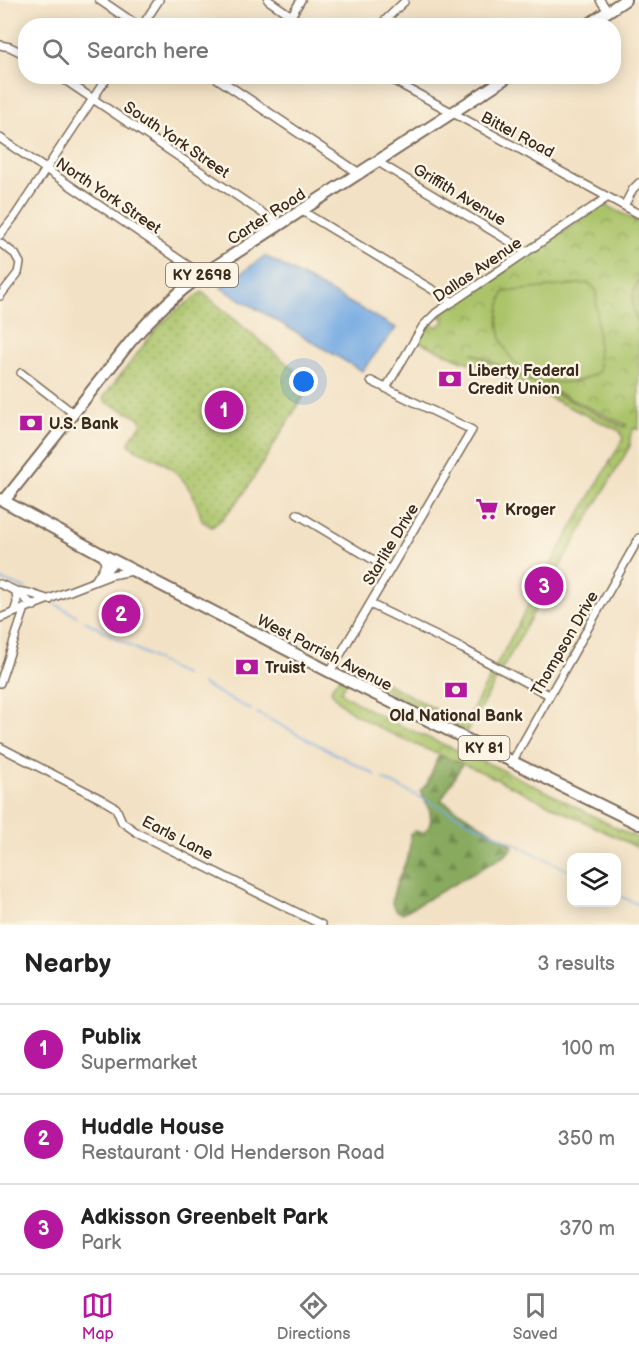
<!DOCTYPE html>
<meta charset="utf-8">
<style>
:root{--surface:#fff;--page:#f2f2f2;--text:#222;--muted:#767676;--line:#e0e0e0;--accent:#b5179e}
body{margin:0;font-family:"Balsamiq Sans",sans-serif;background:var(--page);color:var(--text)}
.controls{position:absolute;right:18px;bottom:18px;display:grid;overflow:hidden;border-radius:12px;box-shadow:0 3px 15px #0003}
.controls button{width:54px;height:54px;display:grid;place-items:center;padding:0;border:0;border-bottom:2px solid var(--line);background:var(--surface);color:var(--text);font:30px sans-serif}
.you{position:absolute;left:304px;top:382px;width:21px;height:21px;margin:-15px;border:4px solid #fff;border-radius:50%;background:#1a73e8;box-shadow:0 0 0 9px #1a73e833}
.badge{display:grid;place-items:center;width:39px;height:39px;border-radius:50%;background:var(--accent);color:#fff;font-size:20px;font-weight:700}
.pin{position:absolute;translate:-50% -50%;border:3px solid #fff;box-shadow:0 2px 6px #0006}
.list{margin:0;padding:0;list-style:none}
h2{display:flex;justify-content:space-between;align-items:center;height:78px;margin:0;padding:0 24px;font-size:26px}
h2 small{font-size:20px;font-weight:400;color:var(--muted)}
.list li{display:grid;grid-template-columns:39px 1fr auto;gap:18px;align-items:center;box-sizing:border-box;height:90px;padding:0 24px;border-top:2px solid var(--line)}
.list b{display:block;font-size:22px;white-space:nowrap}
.list p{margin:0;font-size:20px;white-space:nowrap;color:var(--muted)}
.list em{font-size:20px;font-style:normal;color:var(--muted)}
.icon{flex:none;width:33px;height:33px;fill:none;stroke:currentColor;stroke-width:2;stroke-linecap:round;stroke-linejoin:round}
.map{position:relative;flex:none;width:639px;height:925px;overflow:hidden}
.search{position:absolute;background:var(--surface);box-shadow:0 3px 15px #0003;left:18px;right:18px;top:18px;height:66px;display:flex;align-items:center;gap:15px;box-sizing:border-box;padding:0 21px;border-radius:24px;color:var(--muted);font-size:22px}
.sheet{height:348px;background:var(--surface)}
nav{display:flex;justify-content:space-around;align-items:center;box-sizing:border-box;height:84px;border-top:2px solid var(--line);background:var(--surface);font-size:16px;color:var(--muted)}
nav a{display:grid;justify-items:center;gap:3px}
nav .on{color:var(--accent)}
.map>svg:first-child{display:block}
.grass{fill:url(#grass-dots);stroke:#737744;stroke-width:1.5}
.forest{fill:url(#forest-firs);stroke:#626a3e;stroke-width:1.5}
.park{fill:url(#park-crowns);stroke:#737744;stroke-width:1.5;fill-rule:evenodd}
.pitch{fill:#abc46a;stroke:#737744;stroke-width:1.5}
.water{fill:#76aae3;stroke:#586a80;stroke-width:1.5}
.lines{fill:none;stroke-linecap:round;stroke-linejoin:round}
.stream{stroke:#76aae3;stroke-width:1.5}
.minor-casing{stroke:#7b6a58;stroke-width:10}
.tertiary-casing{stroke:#7b6a58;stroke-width:11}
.primary-casing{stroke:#7b6a58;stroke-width:14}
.minor{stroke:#fff;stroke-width:7}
.tertiary{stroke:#fff;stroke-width:8}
.primary{stroke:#fff;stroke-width:10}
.labels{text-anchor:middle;stroke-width:5;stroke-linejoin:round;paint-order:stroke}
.shield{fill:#fcf5e5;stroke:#75675a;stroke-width:1.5}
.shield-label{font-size:15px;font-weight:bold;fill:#3b2a1e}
.street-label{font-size:16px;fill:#3b2a1e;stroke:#fcf5e5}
.poi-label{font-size:16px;font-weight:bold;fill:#3b2a1e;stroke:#fcf5e5;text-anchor:start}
</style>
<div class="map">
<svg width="639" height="925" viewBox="0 0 639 925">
<defs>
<pattern id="grass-dots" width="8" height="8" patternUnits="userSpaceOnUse" patternTransform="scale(1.5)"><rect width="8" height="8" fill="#abc46a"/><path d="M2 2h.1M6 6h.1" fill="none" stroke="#8c9f57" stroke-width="1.8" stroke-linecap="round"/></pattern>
<pattern id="forest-firs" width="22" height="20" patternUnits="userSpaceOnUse" patternTransform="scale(1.5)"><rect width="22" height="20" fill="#88aa5e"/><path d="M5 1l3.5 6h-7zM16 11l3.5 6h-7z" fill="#708b4d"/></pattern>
<pattern id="park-crowns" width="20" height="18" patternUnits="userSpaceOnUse" patternTransform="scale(1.5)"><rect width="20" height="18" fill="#abc46a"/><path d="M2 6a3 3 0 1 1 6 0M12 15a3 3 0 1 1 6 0" fill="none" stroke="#8c9f57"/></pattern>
</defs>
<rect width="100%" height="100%" fill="#fcf5e5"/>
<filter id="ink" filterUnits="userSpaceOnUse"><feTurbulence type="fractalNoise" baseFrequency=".0167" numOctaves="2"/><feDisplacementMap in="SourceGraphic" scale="12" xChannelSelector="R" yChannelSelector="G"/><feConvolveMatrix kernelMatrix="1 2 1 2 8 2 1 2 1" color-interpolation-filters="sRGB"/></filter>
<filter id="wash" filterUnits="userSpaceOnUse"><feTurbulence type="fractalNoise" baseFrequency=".008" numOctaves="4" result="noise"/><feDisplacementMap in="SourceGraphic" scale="24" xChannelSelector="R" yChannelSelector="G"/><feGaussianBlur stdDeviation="1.35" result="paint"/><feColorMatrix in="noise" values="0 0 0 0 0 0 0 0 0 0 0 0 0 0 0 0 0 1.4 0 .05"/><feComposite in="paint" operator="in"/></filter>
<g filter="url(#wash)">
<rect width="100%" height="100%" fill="#f2e1c4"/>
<path class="grass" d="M202,292l109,92 -68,111 -21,24 -10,8 -10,-6c-7,-28 -20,-50 -47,-63 -9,-5 -17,-6 -26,-13 0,-10 12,-15 13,-24l-5,-4 -31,-15 -3,-4 54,-70 16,-15z"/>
<path class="forest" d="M438,757h11l14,6 -22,37 69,43 3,4 -7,8 -103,58 -6,-2 -5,-7c1,-25 21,-43 18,-70l5,-3 8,2c15,-11 5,-29 -3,-42l7,-7z"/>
<path class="park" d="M604,204l35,18v208l-5,-2 -4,9v9l-87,150 -76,136 -56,-28 -56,-31 -14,17 2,4c45,30 95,47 144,69 52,23 101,51 152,76v9c-51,-24 -102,-49 -153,-74 -30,-14 -145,-53 -155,-84l2,-5 18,-21 110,59 6,-3 77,-144 79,-137 -3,-8 -130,-61 -32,-11 -40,-18 5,-11 3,1 5,-8 6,4 8,-6 -6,-6zM472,353h1l153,72 -2,2z"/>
<path class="pitch" d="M639,278v48c-8,-16 -8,-33 0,-48z
M589,283l7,7 3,82c-56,33 -120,-16 -95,-80z"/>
<path class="water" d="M265,256l131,72 -34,43 -141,-83z"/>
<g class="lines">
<path class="stream" d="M0,579l26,10
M55,604l22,12
M85,621l99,54
M202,684l49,26
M257,713l119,62
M383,779l189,93
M616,894l23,11"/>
</g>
</g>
<g filter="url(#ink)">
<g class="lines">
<g class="minor-casing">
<path id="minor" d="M268,0l38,26
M600,0l8,11
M291,16l10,-16
M142,26l17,-26
M379,26l25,-24
M0,45l10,2 16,8
M59,76l221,149
M385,76l254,138
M0,138l202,137
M378,162l149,90
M624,206l9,-17 6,-6
M302,211l151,91
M0,235l15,-19 93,-140
M0,243l15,11 5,9 -2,10 -18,23
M21,373l52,40
M386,388l37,-62 13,-13 172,-116
M297,514l93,56
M101,577l14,-16
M95,581l10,-16 -2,-10
M0,584l16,7 18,15
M370,604l93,45 86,46
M14,612l3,-9 -1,-12 13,2 21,7
M0,618l111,-43 22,-4
M330,672l142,-242 -101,-49
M0,683l25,-75
M0,747l101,52 15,9 6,14 17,12 183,91
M512,762l127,-224"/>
</g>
<g class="tertiary-casing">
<path id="tertiary" d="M100,0l38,26
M214,76l146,98"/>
</g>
<g class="primary-casing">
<path id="primary" d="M586,26l39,-26
M0,499l103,56 227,117 309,152
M4,501l127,-160c22,-26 44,-47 71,-66l307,-199"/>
</g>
<use href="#minor" class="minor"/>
<use href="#tertiary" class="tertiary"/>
<use href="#primary" class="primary"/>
</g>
</g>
<defs>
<g id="bank-bare" transform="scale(1.8)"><path d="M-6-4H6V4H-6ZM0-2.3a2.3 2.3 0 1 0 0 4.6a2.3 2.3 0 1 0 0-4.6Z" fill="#b5179e" stroke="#fcf5e5" stroke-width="2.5" paint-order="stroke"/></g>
<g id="supermarket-bare" transform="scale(1.8)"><path d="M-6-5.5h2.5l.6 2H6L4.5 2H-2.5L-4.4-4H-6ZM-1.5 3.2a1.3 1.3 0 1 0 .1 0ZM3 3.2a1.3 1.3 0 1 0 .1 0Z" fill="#b5179e" stroke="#fcf5e5" stroke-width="2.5" paint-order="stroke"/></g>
</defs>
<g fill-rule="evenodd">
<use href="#bank-bare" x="450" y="379"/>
<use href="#bank-bare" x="31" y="423"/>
<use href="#supermarket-bare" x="487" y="509"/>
<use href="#bank-bare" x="247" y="667"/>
<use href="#bank-bare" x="456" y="690"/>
</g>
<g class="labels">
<g class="shield">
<rect x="166" y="263" width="72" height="24" rx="4.5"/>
<rect x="458.5" y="736" width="51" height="24" rx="4.5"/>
</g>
<g class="shield-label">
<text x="202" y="280">KY 2698</text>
<text x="484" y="753">KY 81</text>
</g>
<g class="street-label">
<text transform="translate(518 134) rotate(28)" y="6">Bittel Road</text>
<text transform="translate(177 139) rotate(34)" y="6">South York Street</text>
<text transform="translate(460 194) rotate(31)" y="6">Griffith Avenue</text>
<text transform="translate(109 195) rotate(34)" y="6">North York Street</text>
<text transform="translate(266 216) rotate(-33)" y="6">Carter Road</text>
<text transform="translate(477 269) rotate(-34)" y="6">Dallas Avenue</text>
<text transform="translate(390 544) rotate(-59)" y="6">Starlite Drive</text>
<text transform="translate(564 643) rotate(-60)" y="6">Thompson Drive</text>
<text transform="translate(325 652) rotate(27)" y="6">West Parrish Avenue</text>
<text transform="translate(178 837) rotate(27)" y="6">Earls Lane</text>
</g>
<g class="poi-label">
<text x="468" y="376">Liberty Federal<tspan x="468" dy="18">Credit Union</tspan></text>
<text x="49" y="429">U.S. Bank</text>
<text x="505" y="515">Kroger</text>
<text x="265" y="673">Truist</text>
<text x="456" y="721" text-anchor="middle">Old National Bank</text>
</g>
</g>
</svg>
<div class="controls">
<button><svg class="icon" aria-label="layers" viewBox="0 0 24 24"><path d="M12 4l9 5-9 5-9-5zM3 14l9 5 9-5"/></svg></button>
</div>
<div class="you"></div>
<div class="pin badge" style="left:224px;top:410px">1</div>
<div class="pin badge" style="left:121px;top:614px">2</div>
<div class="pin badge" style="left:544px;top:586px">3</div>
<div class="search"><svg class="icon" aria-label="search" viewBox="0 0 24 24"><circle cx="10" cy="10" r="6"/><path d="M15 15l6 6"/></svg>Search here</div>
</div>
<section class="sheet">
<h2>Nearby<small>3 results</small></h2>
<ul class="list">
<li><span class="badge">1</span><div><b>Publix</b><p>Supermarket</p></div><em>100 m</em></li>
<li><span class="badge">2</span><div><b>Huddle House</b><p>Restaurant · Old Henderson Road</p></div><em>350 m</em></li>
<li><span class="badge">3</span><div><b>Adkisson Greenbelt Park</b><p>Park</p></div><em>370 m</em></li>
</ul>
</section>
<nav>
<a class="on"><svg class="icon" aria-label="map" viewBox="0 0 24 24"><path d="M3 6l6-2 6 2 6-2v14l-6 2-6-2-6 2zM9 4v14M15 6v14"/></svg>Map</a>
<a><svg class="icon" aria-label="directions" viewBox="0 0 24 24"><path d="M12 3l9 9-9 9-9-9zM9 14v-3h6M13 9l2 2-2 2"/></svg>Directions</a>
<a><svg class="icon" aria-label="saved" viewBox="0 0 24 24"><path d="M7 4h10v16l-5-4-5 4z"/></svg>Saved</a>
</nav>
